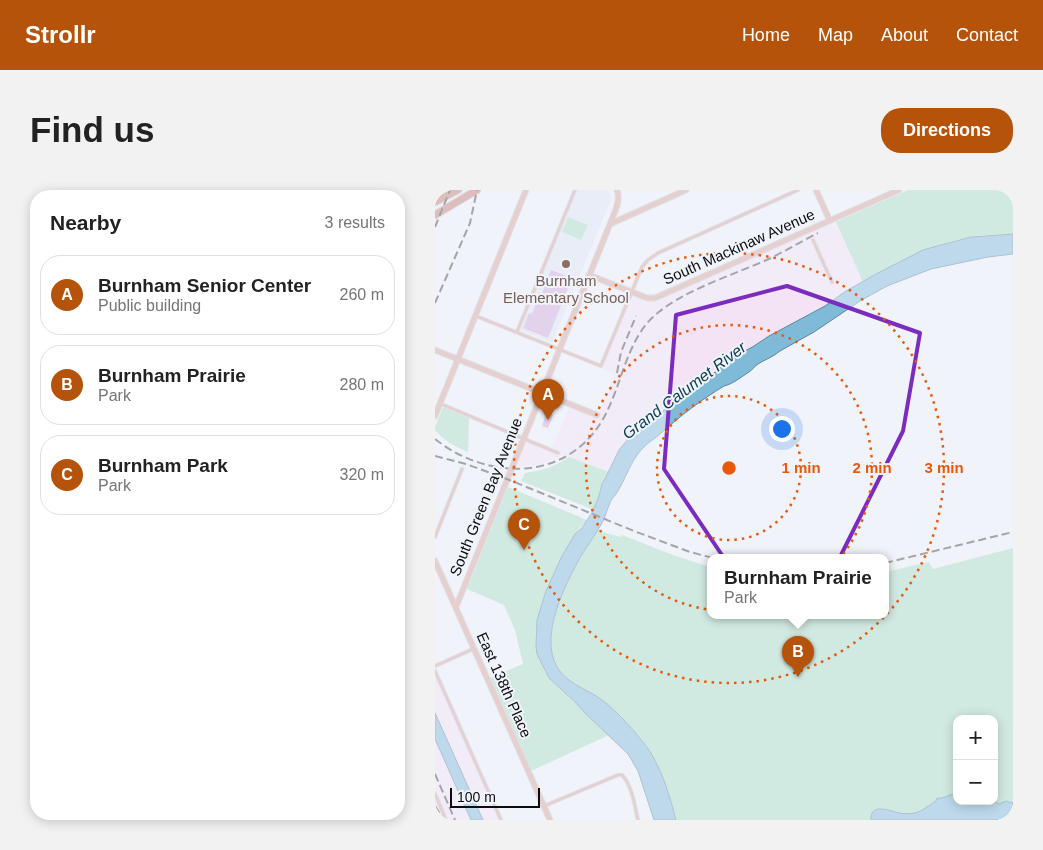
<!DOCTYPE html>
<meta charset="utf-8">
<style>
:root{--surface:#fff;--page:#f2f2f2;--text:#222;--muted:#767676;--line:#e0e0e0;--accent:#b45309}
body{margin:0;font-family:Arial,sans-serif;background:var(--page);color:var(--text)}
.controls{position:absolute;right:15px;bottom:15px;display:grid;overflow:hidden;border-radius:10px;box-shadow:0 2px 12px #0003}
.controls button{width:45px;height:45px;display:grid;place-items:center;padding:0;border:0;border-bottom:1px solid var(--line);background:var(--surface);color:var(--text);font:25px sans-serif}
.scale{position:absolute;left:15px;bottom:12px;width:90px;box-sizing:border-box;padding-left:5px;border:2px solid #0b0c0e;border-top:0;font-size:14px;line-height:18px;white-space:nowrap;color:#0b0c0e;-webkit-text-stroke:4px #f0f3fa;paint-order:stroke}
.you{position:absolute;left:346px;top:238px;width:18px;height:18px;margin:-12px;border:4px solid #fff;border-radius:50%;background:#1a73e8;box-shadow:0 0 0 8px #1a73e833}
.badge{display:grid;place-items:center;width:32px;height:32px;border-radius:50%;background:var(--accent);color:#fff;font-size:16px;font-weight:700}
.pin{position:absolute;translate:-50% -41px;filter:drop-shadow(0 1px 2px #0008)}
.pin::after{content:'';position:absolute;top:26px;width:18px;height:15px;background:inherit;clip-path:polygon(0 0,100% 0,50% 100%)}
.popup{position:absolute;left:272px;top:364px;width:182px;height:65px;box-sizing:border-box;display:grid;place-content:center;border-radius:10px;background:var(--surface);filter:drop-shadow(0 1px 4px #0005);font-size:16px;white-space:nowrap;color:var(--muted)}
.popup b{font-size:19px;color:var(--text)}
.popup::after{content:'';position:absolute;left:50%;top:100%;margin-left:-10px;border:10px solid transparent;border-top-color:var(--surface)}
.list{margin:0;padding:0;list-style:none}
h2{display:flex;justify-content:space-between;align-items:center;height:65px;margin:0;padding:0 20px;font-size:21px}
h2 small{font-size:16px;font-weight:400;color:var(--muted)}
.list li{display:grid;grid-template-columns:32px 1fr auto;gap:15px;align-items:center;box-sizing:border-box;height:80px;margin:0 10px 10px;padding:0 10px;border:1px solid var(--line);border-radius:20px}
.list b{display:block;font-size:19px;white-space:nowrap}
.list p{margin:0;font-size:16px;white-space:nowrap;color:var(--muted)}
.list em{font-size:16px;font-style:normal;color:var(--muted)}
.map{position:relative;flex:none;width:578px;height:630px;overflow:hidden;border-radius:20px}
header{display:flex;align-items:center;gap:30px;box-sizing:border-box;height:70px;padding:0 25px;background:var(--accent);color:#fff}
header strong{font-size:24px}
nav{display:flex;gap:28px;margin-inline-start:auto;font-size:18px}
.intro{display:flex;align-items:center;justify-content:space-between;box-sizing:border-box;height:120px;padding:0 30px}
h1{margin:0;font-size:35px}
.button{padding:12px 22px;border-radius:20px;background:var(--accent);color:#fff;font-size:18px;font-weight:700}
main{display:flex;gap:30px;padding:0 30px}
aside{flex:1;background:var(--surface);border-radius:20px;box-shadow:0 2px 12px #0003}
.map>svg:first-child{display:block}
.industrial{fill:#f4e3f5}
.built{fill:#e1e7f4}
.green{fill:#aadfc4;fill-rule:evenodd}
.water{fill:#7fbad9;stroke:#5c869c}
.building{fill:#d2acd9}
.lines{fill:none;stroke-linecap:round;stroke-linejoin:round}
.service-casing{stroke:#cbced4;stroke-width:4.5}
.minor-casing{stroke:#cbced4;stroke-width:7}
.secondary-casing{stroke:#cbced4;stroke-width:9}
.service{stroke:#d8a69c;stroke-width:2.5}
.minor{stroke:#d8a69c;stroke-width:5}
.secondary{stroke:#c77f71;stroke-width:7}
.rail{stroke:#45474a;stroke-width:2;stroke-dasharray:8 4;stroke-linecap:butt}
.marked{fill:none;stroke:#7b2cbf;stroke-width:4;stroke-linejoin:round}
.ring{fill:none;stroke:#e8590c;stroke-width:2.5;stroke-dasharray:2.5 5}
.education-dot{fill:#8d6e63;stroke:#f0f3fa;stroke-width:2}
.labels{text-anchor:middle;stroke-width:4;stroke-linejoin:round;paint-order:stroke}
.street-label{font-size:15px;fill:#0b0c0e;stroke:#f0f3fa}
.education-label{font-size:15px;fill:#785e54;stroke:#f0f3fa}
.water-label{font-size:16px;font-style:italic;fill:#083c51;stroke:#f0f3fa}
.centre{fill:#e8590c;stroke:#f0f3fa;stroke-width:2.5}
.ring-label{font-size:15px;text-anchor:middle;font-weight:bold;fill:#e8590c;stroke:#f0f3fa;stroke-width:4;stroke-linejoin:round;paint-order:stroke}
</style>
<header>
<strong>Strollr</strong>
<nav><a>Home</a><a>Map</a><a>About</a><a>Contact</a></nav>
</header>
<div class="intro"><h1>Find us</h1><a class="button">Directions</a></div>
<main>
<aside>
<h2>Nearby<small>3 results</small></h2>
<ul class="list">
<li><span class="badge">A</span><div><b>Burnham Senior Center</b><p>Public building</p></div><em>260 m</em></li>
<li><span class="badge">B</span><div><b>Burnham Prairie</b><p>Park</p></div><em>280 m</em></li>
<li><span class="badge">C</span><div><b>Burnham Park</b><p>Park</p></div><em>320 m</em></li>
</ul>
</aside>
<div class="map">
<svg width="578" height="630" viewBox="0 0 578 630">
<rect width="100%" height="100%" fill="#f0f3fa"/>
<path class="industrial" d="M401,32l27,60 -17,9 -21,15 -56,30 -47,30 -4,5 -7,3 -5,6 -3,1 -13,11 -12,7 -49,39 -10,12 -10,22 -46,-17 -21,9 -29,3 12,-30 27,11 18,-43 28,11 17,-42 -13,-5 31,-76 14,6 170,-72 2,3z
M0,484l66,146h-66z"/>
<path class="built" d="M141,0h32l4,7 -60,146 -32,-13z"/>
<path class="green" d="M473,0h105v44c-14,1 -29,0 -43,3 -38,8 -74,25 -107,45l-27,-60z
M133,27l20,8 -7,15 -19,-8z
M8,217l26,11 -1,34c-12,-5 -25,-12 -33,-22v-3z
M134,267l40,15 -7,12 -3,12 -5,14 -73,-29 4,-8c16,-2 31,-7 44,-16z
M73,297l79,33 -12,14 -13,22 -16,35 -9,29 -1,19 9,33 4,6 26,24 11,12 23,21 -78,36 -41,-93 33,-14 -8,-34 -11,-25 -37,-16z
M162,340l23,7 2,-2 51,20 37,12 1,49h174l1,-44 43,-10 4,7 80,-21v272h-337c-6,-23 -13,-48 -25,-68 -9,-15 -27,-33 -40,-45 -14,-13 -35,-18 -48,-31 -35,-36 14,-113 34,-146zM522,529h37v82h-37z"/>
<path class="water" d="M578,44v20l-25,3 -57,12 -44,17 -27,15 -46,31 -34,19c-7,6 -14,8 -22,13 -3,2 -6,6 -9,8 -8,5 -16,12 -25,14 -23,14 -44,30 -64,48 -5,5 -12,8 -17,14 -13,13 -17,31 -27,46 -2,3 -5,5 -6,9 -3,6 -4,12 -7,18 -6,12 -15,23 -22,35 -16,29 -42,79 -24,111 10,17 30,22 45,33 15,11 39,37 49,53 12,20 19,44 25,67h-22l-16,-49 -10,-17 -42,-40 -11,-12 -26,-24 -12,-24 -1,-7 1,-27 9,-29 16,-35 13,-22 7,-6 11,-17 6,-15 3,-12 3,-5 14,-29 10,-12 12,-10 17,-13 20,-16 12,-7 13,-11 4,-1 4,-6 7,-3 4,-5 9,-7 23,-13 15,-10 56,-30 21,-15 32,-18 45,-23 18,-5 30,-8z
M0,523l48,107h-12l-36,-81z
M519,604h3v7h37l5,3 7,-3 7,2v17h-142c-1,-17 17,-10 28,-7 5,1 11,1 16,0 8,-2 14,-8 21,-12l1,-3c6,1 11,-3 17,-4z"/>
<path class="building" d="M116,80l21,8 -24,60 -25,-10 6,-15 3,1 8,-21 2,1z
M112,222l6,3 -5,13 -6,-2z"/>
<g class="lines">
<g class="service-casing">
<path id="service" d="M378,50l19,42
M41,126l125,50 41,-99 6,-7 10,-7 140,-63
M82,142l58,-142
M6,214l117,49
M0,347l27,-68
M0,476l38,-17
M0,481l66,149
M0,604l11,26
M109,616l74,-31h4c10,10 13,32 16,45"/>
</g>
<g class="minor-casing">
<path id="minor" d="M381,0l14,31
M175,34l76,-34
M154,85l58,23h8l244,-108
M0,160l162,65
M0,226l91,-226
M0,371l115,259
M21,417l154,-383c4,-11 11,-22 7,-34"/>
</g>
<g class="secondary-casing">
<path id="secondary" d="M0,12l23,-12
M0,25l42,-25"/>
</g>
<use href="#service" class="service"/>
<use href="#minor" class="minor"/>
<use href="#secondary" class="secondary"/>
<path class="rail" d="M0,37l15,-37
M0,113l35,-80 7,-33
M182,183l4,-21 15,-36
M0,249c53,42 132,43 168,-20 18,-31 23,-77 50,-102 29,-27 81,-42 118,-59 16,-8 31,-17 47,-25
M0,266l31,8 41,15 127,52 56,21 23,6
M450,373l128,-31
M0,584l20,46
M0,616l9,14"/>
</g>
<path d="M0 0H578V630H0ZM352,96l133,47 -17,98 -75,150 -100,-17 -64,-95 12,-154z" fill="#f0f3fa" fill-opacity=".55" fill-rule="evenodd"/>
<path class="marked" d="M352,96l133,47 -17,98 -75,150 -100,-17 -64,-95 12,-154z"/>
<g class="ring">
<circle cx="294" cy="278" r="72"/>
<circle cx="294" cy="278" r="143"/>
<circle cx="294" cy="278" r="215"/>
</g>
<circle class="education-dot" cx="131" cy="74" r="5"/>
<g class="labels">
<g class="street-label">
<text transform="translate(304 57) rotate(-24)" y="5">South Mackinaw Avenue</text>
<text transform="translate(51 307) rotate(-68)" y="5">South Green Bay Avenue</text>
<text transform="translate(69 495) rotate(66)" y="5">East 138th Place</text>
</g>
<g class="education-label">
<text x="131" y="96">Burnham<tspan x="131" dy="17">Elementary School</tspan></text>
</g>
<g class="water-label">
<text transform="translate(249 200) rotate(-37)" y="6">Grand Calumet River</text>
</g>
</g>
<circle cx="294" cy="278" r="8" class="centre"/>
<g class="ring-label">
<text x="366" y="283">1 min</text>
<text x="437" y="283">2 min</text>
<text x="509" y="283">3 min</text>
</g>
</svg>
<div class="controls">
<button>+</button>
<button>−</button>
</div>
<div class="scale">100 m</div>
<div class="you"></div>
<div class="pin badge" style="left:113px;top:230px">A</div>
<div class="pin badge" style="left:363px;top:487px">B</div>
<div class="popup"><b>Burnham Prairie</b>Park</div>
<div class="pin badge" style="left:89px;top:360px">C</div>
</div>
</main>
